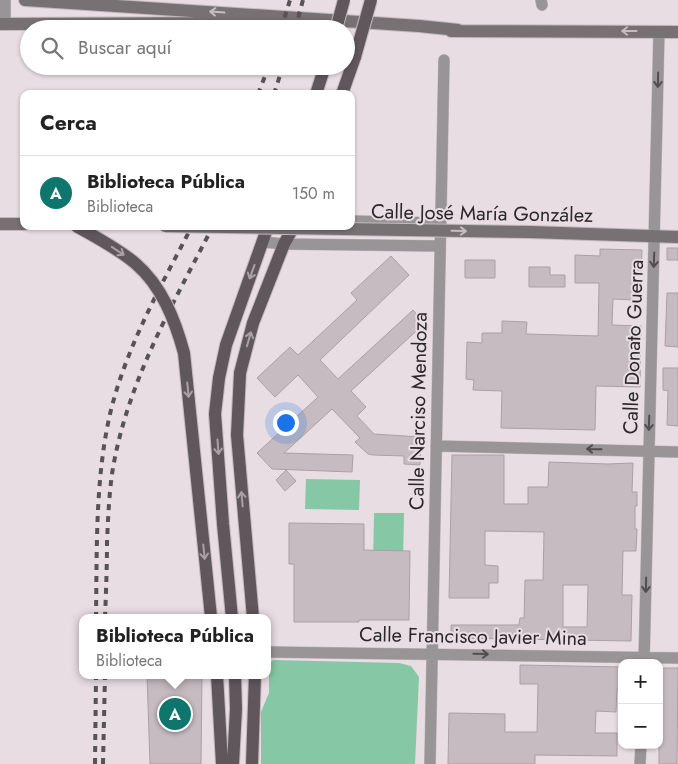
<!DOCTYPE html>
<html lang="es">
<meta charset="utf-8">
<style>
:root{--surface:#fff;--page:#f2f2f2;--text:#222;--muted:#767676;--line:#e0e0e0;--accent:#0f766e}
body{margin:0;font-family:Jost,sans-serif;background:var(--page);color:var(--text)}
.controls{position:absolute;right:15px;bottom:15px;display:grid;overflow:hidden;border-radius:10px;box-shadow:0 1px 4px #0004}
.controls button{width:45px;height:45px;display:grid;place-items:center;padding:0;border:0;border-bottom:1px solid var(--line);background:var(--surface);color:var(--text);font:25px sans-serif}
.you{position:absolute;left:285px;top:422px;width:18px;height:18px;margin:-12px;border:4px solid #fff;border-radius:50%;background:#1a73e8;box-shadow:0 0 0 8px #1a73e833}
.badge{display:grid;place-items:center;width:32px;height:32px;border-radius:50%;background:var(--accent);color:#fff;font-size:16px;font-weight:700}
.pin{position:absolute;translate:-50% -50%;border:2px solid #fff;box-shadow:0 1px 5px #0006}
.popup{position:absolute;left:79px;top:614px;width:192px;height:65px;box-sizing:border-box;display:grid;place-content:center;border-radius:10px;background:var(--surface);filter:drop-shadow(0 1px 4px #0005);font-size:16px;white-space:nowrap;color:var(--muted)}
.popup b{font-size:19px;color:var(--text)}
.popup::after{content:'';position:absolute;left:50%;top:100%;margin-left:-10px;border:10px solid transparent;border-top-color:var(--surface)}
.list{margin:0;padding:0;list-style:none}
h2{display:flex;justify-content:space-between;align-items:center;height:65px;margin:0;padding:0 20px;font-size:21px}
h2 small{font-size:16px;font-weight:400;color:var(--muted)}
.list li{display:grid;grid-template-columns:32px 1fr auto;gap:15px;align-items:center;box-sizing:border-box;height:75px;padding:0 20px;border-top:1px solid var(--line)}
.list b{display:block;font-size:19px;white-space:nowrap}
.list p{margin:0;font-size:16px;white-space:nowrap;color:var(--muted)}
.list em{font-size:16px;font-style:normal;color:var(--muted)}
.icon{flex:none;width:28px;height:28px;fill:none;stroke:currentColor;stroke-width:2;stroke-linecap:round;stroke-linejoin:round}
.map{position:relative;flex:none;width:678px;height:764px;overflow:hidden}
.search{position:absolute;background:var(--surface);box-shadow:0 1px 4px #0004;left:20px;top:20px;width:335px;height:55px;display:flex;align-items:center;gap:12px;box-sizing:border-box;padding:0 18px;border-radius:28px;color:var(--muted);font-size:19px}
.panel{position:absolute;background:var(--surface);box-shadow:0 1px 4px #0004;left:20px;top:90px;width:335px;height:140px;border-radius:10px}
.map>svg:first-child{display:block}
.green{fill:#86c8a5}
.building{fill:#c6bbc0;stroke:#aaa0a5;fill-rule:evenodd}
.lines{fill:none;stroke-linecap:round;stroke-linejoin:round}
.street-casing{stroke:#c2b9bd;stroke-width:12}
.secondary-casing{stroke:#c2b9bd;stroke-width:14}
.primary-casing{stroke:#c2b9bd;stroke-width:14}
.street{stroke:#999597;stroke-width:11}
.secondary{stroke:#777174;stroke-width:12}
.primary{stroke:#5f575b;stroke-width:12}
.rail{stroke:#575254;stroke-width:4;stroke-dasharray:6 6;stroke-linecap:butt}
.secondary-bridge-casing{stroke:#c2b9bd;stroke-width:14;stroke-linecap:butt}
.primary-bridge-casing{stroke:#c2b9bd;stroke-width:14;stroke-linecap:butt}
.secondary-bridge{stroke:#777174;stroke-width:12}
.primary-bridge{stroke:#5f575b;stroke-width:12}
.oneway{stroke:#c6bdc1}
.oneway2{stroke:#524e50}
.oneway3{stroke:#aaa1a5}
.labels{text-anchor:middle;stroke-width:4;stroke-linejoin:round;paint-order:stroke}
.street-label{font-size:20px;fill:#2b2729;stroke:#e8dde2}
</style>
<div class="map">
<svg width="678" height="764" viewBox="0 0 678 764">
<rect width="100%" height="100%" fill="#e8dde2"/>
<path class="green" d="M306,479l54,1 -1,30 -54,-1z
M374,513h30l-1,55 -30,-1z
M274,660l125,3 12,3 8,11 -4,87h-154v-52l8,-19v-27l1,-4z"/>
<path class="building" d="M667,248h11v12h-11z
M600,249l42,1 -1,25h-8v25l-20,-1 -1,26 29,1 -1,61 -44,-1 -1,44 -94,-2 1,-37 -29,-1 1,-10 -8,-1 1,-37 15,1v-10h20v-12l25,1 -1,12 72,2 1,-53h-24v-28l25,1z
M391,256l18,19 -89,85 18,19 75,-69 12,13 -74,68 15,16 -9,9 17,18 47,3 -1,28 -16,-1v-8l-31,-1 -5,-1 -13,-12 5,-4 -28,-29 -48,44 69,2 -1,17 -80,-3 -15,-16 61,-56 -20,-22 -23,22 -18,-19 33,-31 8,8 59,-55 -6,-7z
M465,260h30v18h-30z
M529,267h21v8h15v12h-36z
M667,293h11v54l-13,-1z
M663,368h15v58l-11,-1 1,-34 -5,-1z
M452,455h52v49h24v-17h20l1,-25 59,2 25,-1 -1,29h5v14h-2v23h2l-1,22h-13l-1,44h10l-1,46 -180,-3v-13h68l1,-7h4l1,-38h18l1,-48 -59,-1v34l13,1v17h-9v15h-40zM563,585h25l-1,42h-24z
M286,470l10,11 -11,10 -9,-11z
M289,523l75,1v26l46,1 -1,69h-50v2h-65v-58h-5z
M520,665l102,2v22h-5l-1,23 -20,-1 -1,22h22v23l-82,-1v9h-87l1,-51 56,1v18h32l1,-48h-18z
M664,668h14l-1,96h-18v-92z
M147,675h55l-1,89h-51z"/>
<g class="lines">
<g class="street-casing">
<path id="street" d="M5,0v24
M541,0l1,5
M351,221l90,2
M263,242l21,2 156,2
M436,446l242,6
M268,652l410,6
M644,663l15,-631
M430,764l14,-704
M640,764l1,-19"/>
</g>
<g class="secondary-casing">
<path id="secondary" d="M25,0l394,26 39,4
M0,24l221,-1 102,5
M451,31l227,1
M0,224h24
M530,232l148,5"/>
</g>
<g class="primary-casing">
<path id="primary" d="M316,94l9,-28
M342,94l13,-37
M232,618l-9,-94 -8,-110 4,-36 7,-33 42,-119
M253,618l-16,-183 3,-62 13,-50 31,-79 10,-18
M217,675l5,89
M233,764l3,-55 -1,-34
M252,764l3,-89"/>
</g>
<use href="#street" class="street"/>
<use href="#secondary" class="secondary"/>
<use href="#primary" class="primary"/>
<path class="rail" d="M281,29l9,-29
M295,29l8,-29
M258,94l11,-28
M274,94l9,-28
M96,618c1,-68 -1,-138 14,-204 16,-67 51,-128 82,-188
M105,618c1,-26 2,-51 2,-76 1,-23 2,-46 5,-68 14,-90 60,-168 101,-248
M95,764l1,-89
M103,764l2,-89"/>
<g class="secondary-bridge-casing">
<path id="secondary-bridge" d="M165,226l365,6"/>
</g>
<g class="primary-bridge-casing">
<path id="primary-bridge" d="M336,29l8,-29
M355,57l16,-57
M76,226c20,11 41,22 59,37 27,23 40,57 49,90l27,264"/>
</g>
<use href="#secondary-bridge" class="secondary-bridge"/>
<use href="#primary-bridge" class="primary-bridge"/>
</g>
<defs><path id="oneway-shaft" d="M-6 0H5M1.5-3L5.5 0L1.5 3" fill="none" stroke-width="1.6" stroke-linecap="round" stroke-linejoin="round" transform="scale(1.25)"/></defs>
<g class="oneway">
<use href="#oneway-shaft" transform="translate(217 12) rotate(-176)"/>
<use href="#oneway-shaft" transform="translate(629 31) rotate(-180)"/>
<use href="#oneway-shaft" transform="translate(459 231) rotate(1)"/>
</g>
<g class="oneway2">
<use href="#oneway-shaft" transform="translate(658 80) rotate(91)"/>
<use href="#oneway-shaft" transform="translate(654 260) rotate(92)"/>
<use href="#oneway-shaft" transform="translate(649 423) rotate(92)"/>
<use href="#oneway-shaft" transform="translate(594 449) rotate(-179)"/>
<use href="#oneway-shaft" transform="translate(646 585) rotate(91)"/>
<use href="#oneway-shaft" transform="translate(481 654) rotate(1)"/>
</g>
<g class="oneway3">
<use href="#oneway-shaft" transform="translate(118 251) rotate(34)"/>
<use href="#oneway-shaft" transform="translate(252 272) rotate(110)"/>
<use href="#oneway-shaft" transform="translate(249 339) rotate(-74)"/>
<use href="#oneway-shaft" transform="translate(188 390) rotate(84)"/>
<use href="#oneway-shaft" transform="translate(218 447) rotate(86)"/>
<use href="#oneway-shaft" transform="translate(242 499) rotate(-95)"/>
<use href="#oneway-shaft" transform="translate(204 552) rotate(84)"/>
</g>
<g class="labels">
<g class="street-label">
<text transform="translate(482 213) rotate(1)" y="7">Calle José María González</text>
<text transform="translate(633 347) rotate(-88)" y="7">Calle Donato Guerra</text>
<text transform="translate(418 411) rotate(-89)" y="7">Calle Narciso Mendoza</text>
<text transform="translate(473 636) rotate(1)" y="7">Calle Francisco Javier Mina</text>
</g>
</g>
</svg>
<div class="controls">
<button>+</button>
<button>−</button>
</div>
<div class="you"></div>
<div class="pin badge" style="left:175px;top:714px">A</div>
<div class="popup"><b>Biblioteca Pública</b>Biblioteca</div>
<div class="search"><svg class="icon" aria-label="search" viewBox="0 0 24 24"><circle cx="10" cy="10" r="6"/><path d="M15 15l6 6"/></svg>Buscar aquí</div>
<section class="panel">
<h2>Cerca<small></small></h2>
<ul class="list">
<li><span class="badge">A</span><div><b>Biblioteca Pública</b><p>Biblioteca</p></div><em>150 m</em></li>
</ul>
</section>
</div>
